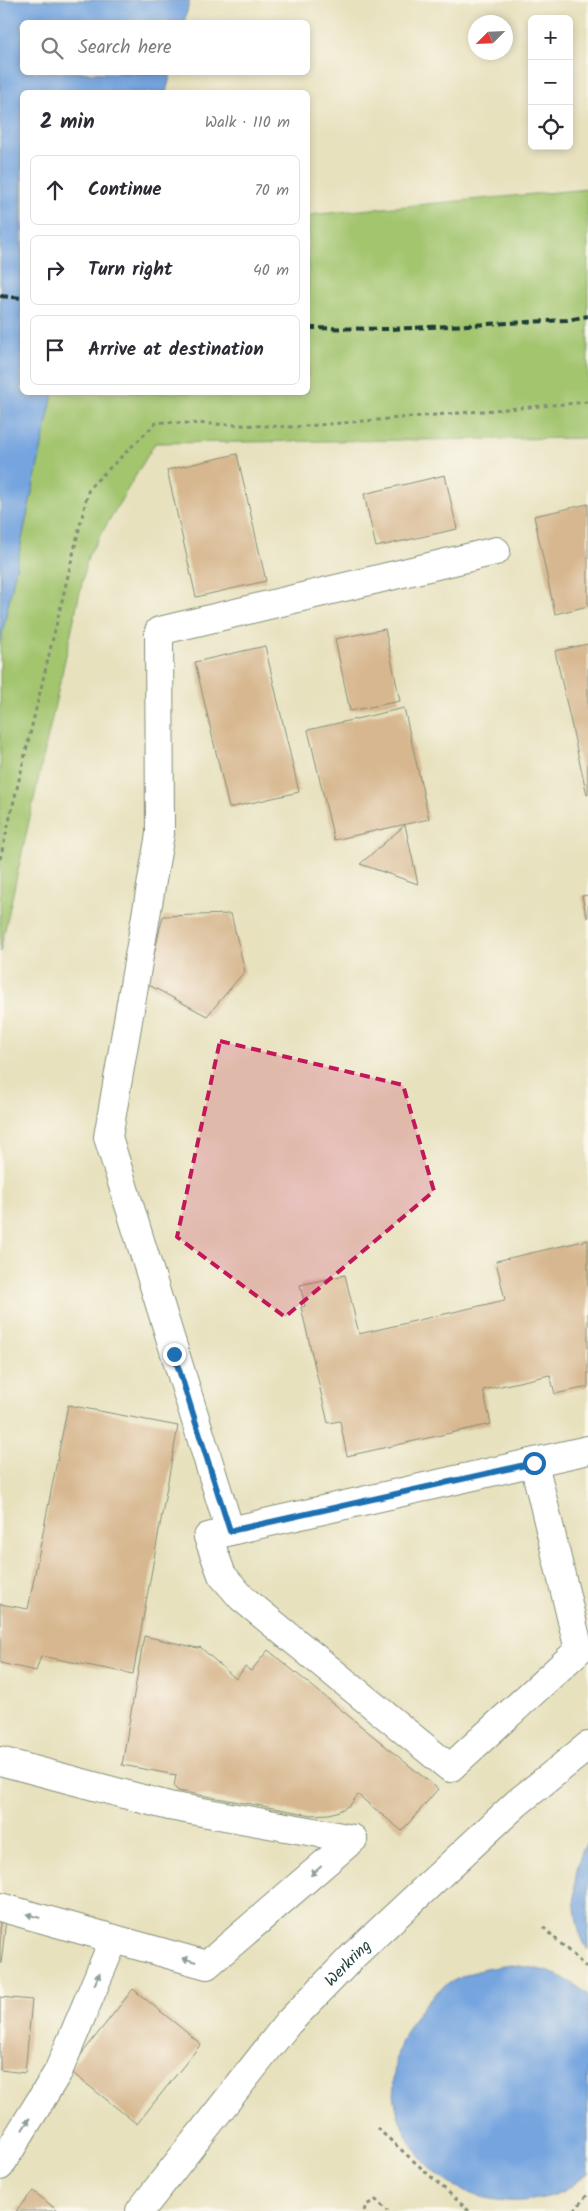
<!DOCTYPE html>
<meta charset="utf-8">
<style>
:root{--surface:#fff;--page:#f7f7f7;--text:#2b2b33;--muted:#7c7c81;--line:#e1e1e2}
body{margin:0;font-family:Kalam,sans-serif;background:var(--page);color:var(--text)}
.controls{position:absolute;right:15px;top:15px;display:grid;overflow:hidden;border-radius:8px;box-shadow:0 2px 8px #0003}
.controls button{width:45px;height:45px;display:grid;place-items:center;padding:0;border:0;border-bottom:1px solid var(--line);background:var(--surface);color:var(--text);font:25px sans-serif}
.compass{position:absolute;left:468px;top:15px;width:45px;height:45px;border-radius:50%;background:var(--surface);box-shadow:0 2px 8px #0003;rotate:246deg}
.stop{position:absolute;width:15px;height:15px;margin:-11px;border:4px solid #1f6fb2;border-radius:50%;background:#fff}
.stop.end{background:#1f6fb2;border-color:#fff;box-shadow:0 1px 5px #0008}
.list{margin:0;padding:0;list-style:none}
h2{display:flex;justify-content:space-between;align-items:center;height:65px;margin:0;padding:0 20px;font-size:21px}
h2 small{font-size:16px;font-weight:400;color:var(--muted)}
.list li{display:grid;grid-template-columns:32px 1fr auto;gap:15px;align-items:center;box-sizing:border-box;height:70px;margin:0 10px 10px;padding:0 10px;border:1px solid var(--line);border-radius:8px}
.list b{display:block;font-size:19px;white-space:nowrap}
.list em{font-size:16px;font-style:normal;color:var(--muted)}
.icon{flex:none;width:28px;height:28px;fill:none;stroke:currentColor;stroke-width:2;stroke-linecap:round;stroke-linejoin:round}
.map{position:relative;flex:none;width:588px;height:2211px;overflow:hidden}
.search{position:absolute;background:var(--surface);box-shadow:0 2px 8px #0003;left:20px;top:20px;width:290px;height:55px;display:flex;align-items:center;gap:12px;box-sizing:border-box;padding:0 18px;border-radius:8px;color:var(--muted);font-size:19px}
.panel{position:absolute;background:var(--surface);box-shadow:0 2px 8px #0003;left:20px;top:90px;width:290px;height:305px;border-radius:8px}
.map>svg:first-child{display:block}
.green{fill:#a3c56e;stroke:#618151}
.water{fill:#75a4df;stroke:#4a708a}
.building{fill:#d7b78f}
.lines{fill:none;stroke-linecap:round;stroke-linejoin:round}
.minor-casing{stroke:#838f79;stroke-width:30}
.path{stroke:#838f79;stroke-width:3;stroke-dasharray:4 4;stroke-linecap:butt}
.minor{stroke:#fff;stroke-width:28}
.rail{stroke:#1f3d34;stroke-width:4;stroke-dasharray:8 4;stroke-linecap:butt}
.oneway{fill:#8f9e9a}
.route{stroke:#1f6fb2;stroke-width:6}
.marked{fill:#c2185b;fill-opacity:0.2;stroke:#c2185b;stroke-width:4;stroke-dasharray:10 6;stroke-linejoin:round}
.labels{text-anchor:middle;stroke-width:4;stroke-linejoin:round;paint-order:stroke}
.street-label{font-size:16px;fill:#1f3d34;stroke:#fbf7ec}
</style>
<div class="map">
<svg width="588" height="2211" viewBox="0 0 588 2211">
<rect width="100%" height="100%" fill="#fbf7ec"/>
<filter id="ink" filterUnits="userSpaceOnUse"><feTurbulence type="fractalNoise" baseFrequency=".02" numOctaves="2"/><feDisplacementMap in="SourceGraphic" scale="10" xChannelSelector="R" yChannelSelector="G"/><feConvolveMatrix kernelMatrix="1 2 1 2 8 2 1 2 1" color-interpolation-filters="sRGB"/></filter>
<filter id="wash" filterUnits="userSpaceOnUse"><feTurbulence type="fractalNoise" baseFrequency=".0096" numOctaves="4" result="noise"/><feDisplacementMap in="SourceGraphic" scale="20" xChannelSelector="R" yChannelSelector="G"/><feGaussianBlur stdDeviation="1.12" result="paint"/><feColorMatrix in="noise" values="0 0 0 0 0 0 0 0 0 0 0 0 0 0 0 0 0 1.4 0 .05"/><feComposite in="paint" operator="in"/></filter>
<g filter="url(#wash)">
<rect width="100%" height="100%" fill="#e7e1be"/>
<path class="green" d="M588,189v249l-433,5 -67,113 -88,396v-309l53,-250 255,-1v-177z"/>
<path class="water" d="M0,0h190l-6,22h-162v50l149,1 -5,19h-144v300l31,1 -53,250z
M588,1840v110c-18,-27 -18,-82 0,-110z
M511,1965c33,4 51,8 77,30v179c-8,5 -16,13 -25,17 -16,8 -37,11 -55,10 -90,-4 -146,-104 -95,-181 10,-14 21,-29 37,-37 19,-12 39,-15 61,-18z"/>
<g id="blocks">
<path class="building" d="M237,454l29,127 -70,16 -29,-127z
M445,475l12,54 -81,18 -12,-53z
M588,504v102l-33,8 -21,-98z
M385,629l15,72 -50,10 -15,-72z
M588,644v151h-1l-32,-144z
M265,646l34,146 -70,16 -34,-146z
M404,708l25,111 -95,21 -26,-110z
M405,825l13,59 -58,-20z
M588,895v23h-1l-5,-22z
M231,914l14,57 -38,45 -60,-32 16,-68z
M588,1240v147l-33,7 -5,-19 -67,15 8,34 -144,32 -7,-35 -12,2 -27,-116 4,-1 -5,-21 45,-10 14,59 146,-34 -9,-39z
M68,1405l110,21 -45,248 -92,-18 -5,15 -36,-8v-59l28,5z
M144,1636l54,12 2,-1 36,32 9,-12 6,4 17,-21 170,139 -36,42 -44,-36 -8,10 -11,6 -10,3 -17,1 -134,-24 -4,-4 2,-12 -54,-10z
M0,1919h6l-5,45h-1z
M133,1989l68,55 -64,80 -68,-54z
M0,1997l32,3 -7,73 -25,-3z
M33,2191l25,20h-42z"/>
</g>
</g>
<g filter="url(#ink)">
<use href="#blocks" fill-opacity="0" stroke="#838f79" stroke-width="1"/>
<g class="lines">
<g class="minor-casing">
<g id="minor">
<path d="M496,551l-337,80 1,203 -52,303 122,394 358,-81"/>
<path d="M230,1531l-22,6 14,38 20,23 208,170 129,-118 -45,-187"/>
<path d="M0,1761l169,45 184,33"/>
<path d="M0,1907l207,58 146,-126"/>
<path d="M0,2166l58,-94 56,-133"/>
<path id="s1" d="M140,2211l148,-188 41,-42 26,-27 162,-151 71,-57"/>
</g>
</g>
<path class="path" d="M0,859l89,-371 68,-66 137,5 294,-25
M543,1927l45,42
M377,2128l92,83
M364,2211l2,-6 10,-5 12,11
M574,2211l14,-17"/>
<use href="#minor" class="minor"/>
<path class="rail" d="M0,296l22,2
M308,328l82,1 177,-9 21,-4"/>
</g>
<defs><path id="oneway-solid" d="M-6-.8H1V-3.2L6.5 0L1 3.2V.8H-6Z" transform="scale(1.25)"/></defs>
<g class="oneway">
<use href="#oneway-solid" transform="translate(316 1871) rotate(139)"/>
<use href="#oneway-solid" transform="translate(33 1916) rotate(-164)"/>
<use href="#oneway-solid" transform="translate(189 1960) rotate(-164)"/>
<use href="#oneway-solid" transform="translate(97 1979) rotate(-67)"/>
<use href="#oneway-solid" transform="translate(26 2124) rotate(-58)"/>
</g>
</g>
<g class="lines" filter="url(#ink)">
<path class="route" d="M174,1354l56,177 304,-68"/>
</g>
<path class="marked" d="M220,1041l183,44 31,106 -149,126 -108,-80z"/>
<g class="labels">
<g class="street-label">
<text dy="6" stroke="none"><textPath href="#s1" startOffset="324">Werkring</textPath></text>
</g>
</g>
</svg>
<div class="controls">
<button>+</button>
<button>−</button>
<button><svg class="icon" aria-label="locate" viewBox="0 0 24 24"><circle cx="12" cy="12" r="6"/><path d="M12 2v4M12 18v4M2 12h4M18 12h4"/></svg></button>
</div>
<svg class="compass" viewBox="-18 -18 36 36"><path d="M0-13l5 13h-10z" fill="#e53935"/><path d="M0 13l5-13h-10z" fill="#7c7c81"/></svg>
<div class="stop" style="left:534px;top:1463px"></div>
<div class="stop end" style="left:174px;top:1354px"></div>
<div class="search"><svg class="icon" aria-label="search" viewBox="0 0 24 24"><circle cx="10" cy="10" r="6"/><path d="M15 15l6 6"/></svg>Search here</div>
<section class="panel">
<h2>2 min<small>Walk · 110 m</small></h2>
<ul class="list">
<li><svg class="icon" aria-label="ahead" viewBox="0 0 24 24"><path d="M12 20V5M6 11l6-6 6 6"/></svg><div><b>Continue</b></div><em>70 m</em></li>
<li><svg class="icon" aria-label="right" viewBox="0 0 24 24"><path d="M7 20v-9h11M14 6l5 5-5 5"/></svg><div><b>Turn right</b></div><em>40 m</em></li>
<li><svg class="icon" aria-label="arrive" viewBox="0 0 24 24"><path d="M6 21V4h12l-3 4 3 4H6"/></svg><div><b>Arrive at destination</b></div></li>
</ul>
</section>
</div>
